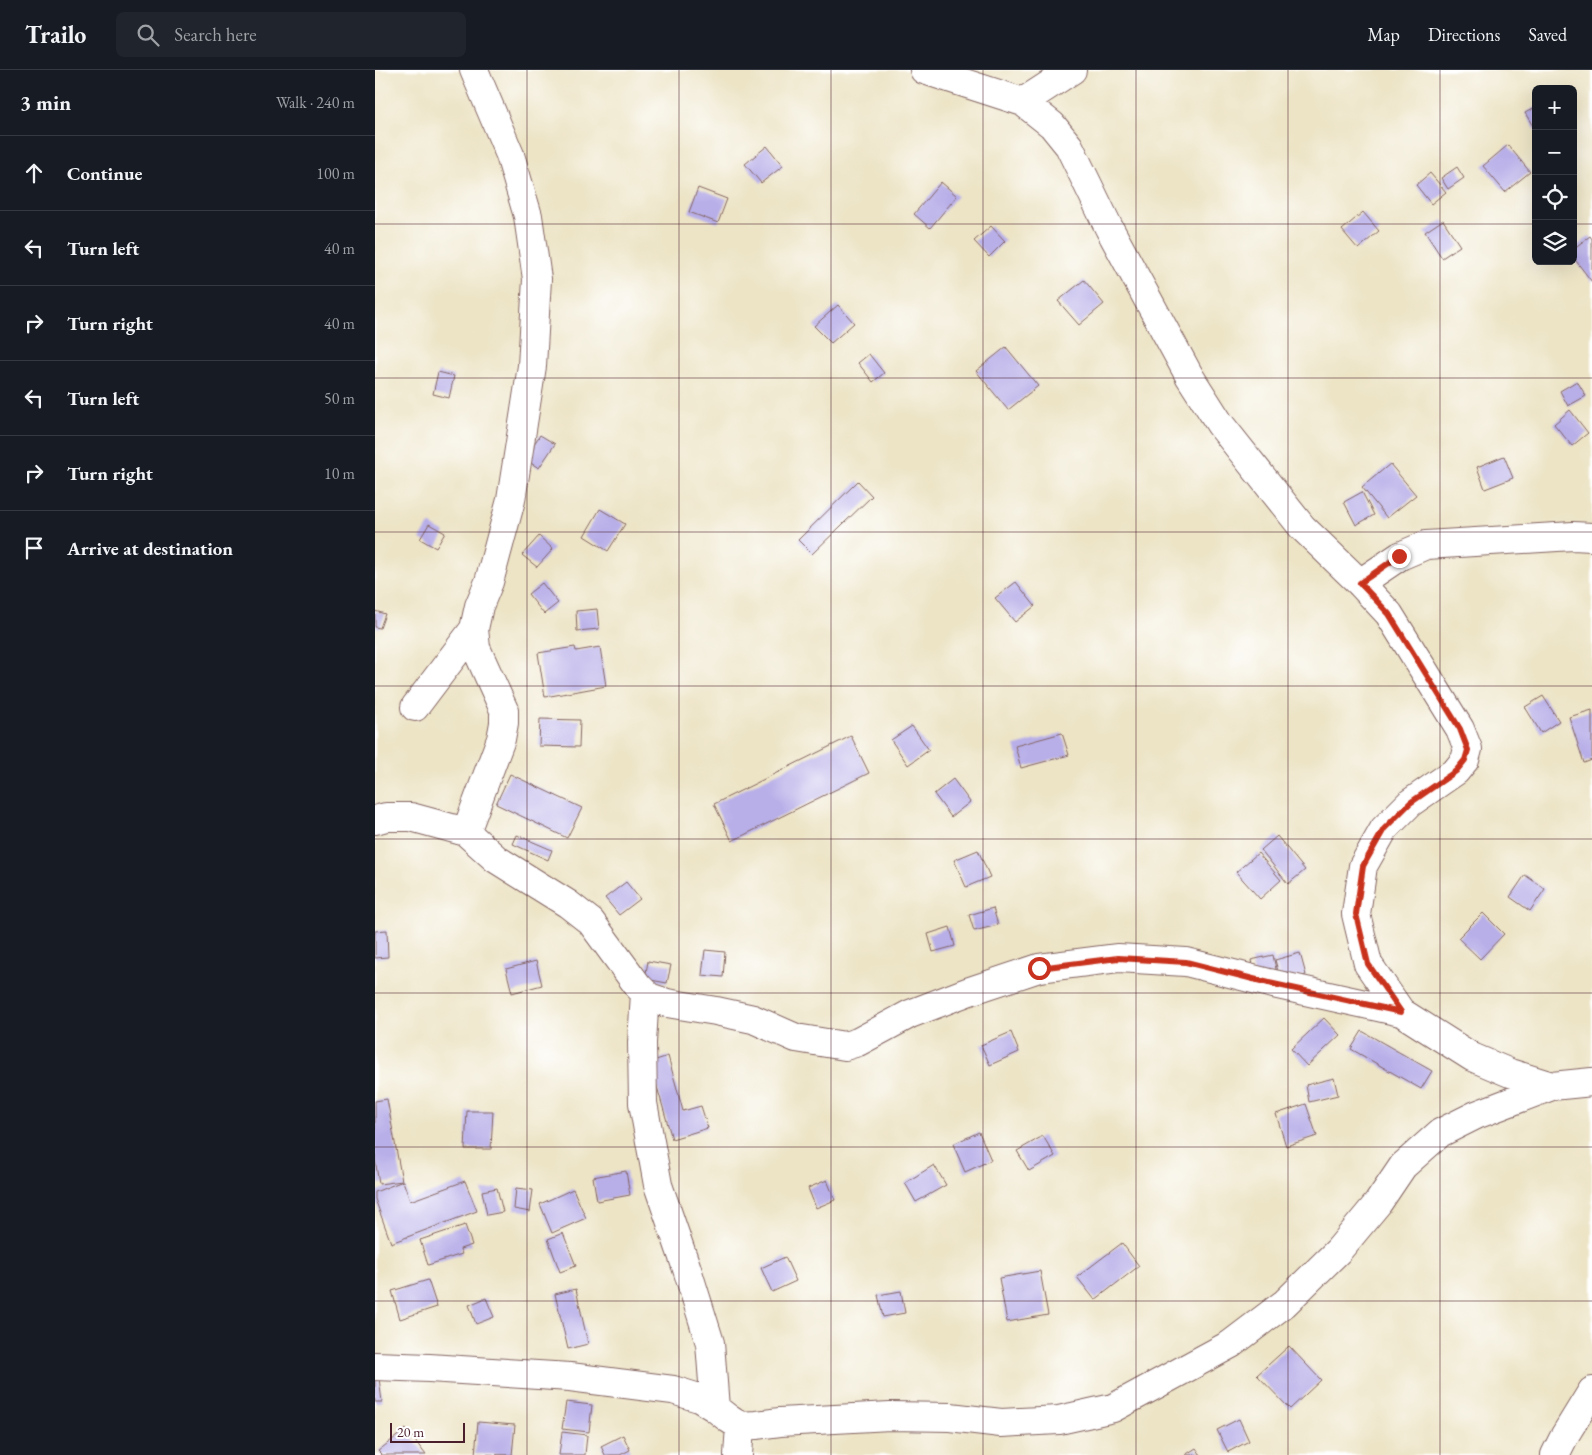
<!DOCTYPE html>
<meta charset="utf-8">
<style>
:root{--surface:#171b24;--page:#20242c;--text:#f1f3f6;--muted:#9ea1a6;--line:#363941}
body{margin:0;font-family:"EB Garamond",serif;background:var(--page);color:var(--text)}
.controls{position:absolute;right:15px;top:15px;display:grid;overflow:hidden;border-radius:8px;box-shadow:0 5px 20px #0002}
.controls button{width:45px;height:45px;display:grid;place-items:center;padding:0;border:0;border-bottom:1px solid var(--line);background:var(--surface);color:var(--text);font:25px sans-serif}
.scale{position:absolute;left:15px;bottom:12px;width:75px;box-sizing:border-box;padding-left:5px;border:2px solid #4a1f2b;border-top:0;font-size:14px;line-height:18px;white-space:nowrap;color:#4a1f2b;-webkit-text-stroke:4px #fff;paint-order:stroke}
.stop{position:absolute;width:15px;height:15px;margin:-11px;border:4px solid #c8321e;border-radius:50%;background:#fff}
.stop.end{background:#c8321e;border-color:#fff;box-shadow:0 1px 5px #0008}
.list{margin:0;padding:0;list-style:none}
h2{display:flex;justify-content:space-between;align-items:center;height:65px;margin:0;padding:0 20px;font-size:21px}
h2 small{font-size:16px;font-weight:400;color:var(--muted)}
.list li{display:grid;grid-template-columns:32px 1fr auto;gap:15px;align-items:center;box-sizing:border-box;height:75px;padding:0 20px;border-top:1px solid var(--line)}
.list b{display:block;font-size:19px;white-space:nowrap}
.list em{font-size:16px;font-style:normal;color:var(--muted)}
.icon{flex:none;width:28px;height:28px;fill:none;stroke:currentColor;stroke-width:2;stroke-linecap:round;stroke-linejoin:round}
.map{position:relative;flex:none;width:1217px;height:1385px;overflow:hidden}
header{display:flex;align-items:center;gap:30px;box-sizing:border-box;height:70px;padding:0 25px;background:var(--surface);border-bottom:1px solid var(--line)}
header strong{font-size:24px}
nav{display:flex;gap:28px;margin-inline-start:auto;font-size:18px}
.search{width:350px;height:45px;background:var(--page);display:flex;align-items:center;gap:12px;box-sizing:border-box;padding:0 18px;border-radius:8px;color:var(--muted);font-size:19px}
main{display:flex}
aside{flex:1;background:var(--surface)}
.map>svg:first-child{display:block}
.building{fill:#b8afe8}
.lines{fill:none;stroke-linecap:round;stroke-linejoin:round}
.minor-casing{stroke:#836461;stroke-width:30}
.minor{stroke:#fff;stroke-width:28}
.route{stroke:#c8321e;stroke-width:6}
.grid{fill:none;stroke:#4a1f2b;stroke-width:1;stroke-opacity:0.55}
</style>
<header>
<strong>Trailo</strong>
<div class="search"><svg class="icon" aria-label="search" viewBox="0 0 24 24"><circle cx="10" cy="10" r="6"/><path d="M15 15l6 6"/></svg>Search here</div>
<nav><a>Map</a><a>Directions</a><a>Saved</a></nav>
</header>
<main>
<aside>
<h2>3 min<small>Walk · 240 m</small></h2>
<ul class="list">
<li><svg class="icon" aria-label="ahead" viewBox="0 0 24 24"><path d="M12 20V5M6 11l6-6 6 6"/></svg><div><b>Continue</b></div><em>100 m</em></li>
<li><svg class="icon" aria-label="left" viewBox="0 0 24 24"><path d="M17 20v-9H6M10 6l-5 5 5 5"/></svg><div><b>Turn left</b></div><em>40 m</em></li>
<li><svg class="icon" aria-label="right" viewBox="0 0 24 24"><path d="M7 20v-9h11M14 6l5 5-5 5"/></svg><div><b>Turn right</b></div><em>40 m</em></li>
<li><svg class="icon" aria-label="left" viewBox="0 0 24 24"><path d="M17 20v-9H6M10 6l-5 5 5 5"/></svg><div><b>Turn left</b></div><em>50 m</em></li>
<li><svg class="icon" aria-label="right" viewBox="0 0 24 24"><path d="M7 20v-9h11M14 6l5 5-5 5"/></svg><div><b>Turn right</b></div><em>10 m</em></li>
<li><svg class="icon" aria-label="arrive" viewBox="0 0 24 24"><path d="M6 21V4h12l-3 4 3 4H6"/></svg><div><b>Arrive at destination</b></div></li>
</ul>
</aside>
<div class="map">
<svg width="1217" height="1385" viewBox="0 0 1217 1385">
<rect width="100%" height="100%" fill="#fff"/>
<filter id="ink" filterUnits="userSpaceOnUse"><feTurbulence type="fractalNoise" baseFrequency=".02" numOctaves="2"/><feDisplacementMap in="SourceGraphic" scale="10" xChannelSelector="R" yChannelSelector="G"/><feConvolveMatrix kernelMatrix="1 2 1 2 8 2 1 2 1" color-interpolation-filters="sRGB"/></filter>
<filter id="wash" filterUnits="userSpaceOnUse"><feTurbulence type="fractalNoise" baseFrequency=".0096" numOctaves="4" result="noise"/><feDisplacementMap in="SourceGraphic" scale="20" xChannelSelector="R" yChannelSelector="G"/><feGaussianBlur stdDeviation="1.12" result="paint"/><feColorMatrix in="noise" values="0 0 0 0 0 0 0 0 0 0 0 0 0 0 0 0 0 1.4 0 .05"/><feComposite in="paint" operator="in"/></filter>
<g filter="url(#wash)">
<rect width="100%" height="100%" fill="#ede4c6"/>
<g id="blocks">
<path class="building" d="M1161,37v24l-11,-18z
M1133,75l22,27 -25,20 -22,-26z
M392,76l16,20 -22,17 -16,-19z
M1082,97l7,11 -16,11 -7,-11z
M1055,103l16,19 -15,12 -15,-19z
M566,112l16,14 -27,32 -16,-14z
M323,118l29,11 -9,24 -29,-11z
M988,142l16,19 -21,18 -16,-19z
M1068,150l17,26 -18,12 -17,-26z
M616,156l14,15 -16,16 -15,-16z
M1215,166l2,3v43l-19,-25v-8z
M709,210l20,24 -25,21 -21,-24z
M463,235l16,18 -23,20 -17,-17z
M631,277l32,39 -30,24 -32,-39z
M494,284l15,19 -11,9 -15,-19z
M63,302l16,4 -5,22 -16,-4z
M1202,311l9,15 -18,10 -8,-15z
M1195,340l18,23 -16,13 -18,-22z
M165,365l15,9 -16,24 -15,-9z
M1129,386l9,22 -28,11 -8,-22z
M1015,394l26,31 -29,23 -25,-31z
M483,411l14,15 -60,58 -14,-14z
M987,422l12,23 -18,10 -12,-23z
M225,439l25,15 -17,27 -24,-15z
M54,454l16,9 -9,15 -16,-9z
M164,466l14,13 -16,18 -15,-12z
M641,512l19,24 -20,16 -20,-24z
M167,513l16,20 -14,11 -16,-20z
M222,539l2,20 -22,2 -1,-20z
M0,541l10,3 -5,14 -5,-1z
M200,577l1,4 24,-4 6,39 -61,11 -7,-44z
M1168,626l16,25 -18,12 -16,-26z
M1217,640v50l-8,3 -15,-46z
M165,649l40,1 -1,27 -40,-1z
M537,656l17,24 -21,15 -17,-25z
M687,663l7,22 -48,13 -6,-22z
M476,666l18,37 -137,68 -18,-37z
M135,704l72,34 -15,30 -71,-34z
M578,709l17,23 -19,15 -17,-23z
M142,765l35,15 -4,10 -35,-16z
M902,766l28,34 -17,14 -27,-34z
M603,780l12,27 -24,10 -12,-27z
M883,783l23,27 -21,19 -24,-27z
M1150,805l20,14 -15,22 -20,-14z
M251,812l14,17 -21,16 -14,-17z
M618,838l5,17 -24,6 -5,-16z
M1108,843l21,21 -24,25 -22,-21z
M575,857l5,19 -22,6 -5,-18z
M12,860l1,27 -13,1v-27z
M330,880l20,2 -2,25 -21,-2z
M925,883l6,22 -25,7 -6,-22z
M898,885l4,19 -22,5 -4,-19z
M161,891l6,24 -30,8 -6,-24z
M273,891l23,4 -4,18 -22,-4z
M949,948l16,17 -33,31 -16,-17z
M987,961l70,40 -11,18 -70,-40z
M636,962l8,20 -29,13 -9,-20z
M293,986l15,55 18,-5 7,22 -36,11 -22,-77z
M959,1008l4,17 -29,7 -3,-17z
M12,1029l15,82 -23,3 -4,-25v-58z
M931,1034l11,32 -31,10 -10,-32z
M92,1041h26l-2,38h-26z
M604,1062l12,28 -26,12 -12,-28z
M668,1066l12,20 -26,15 -12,-20z
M559,1095l12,20 -30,17 -11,-19z
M251,1101l4,24 -33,6 -4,-24z
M452,1110l8,20 -19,8 -8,-20z
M28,1111l7,20 55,-20 12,30 -86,32 -16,-44v-7z
M122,1118l6,24 -16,3 -5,-24z
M141,1118l17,2 -3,22 -16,-3z
M198,1119l13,29 -34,15 -12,-29z
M90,1155l7,20 -12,4 2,5 -34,11 -8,-25z
M188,1163l13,33 -16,6 -12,-33z
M747,1173l17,23 -44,34 -18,-23z
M410,1187l11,24 -24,11 -11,-24z
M665,1201l8,44 -41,7 -8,-44z
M53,1210l9,27 -37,12 -8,-28z
M201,1219l12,55 -20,5 -13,-55z
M526,1221l4,22 -22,4 -5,-22z
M111,1228l8,19 -18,7 -7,-19z
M914,1276l32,34 -31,29 -33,-34z
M0,1308h4l3,24h-7z
M191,1332l26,3 -3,27 -27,-3z
M864,1349l10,22 -21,11 -11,-22z
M103,1352l37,3 -3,30 -37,-1z
M31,1359l20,26h-44l-4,-4z
M187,1362l25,3 -2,20h-26z
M248,1365l7,15 -10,5h-15l-4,-9z
M821,1378l5,7h-16z"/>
</g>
</g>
<g filter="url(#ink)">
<use href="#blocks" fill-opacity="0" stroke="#836461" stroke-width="1"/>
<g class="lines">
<g class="minor-casing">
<path id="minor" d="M549,0l99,32 29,23 17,21 40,82 81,149 30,47 82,103 58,56 29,31 71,115 8,20 -3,11 -9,11 -46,32 -26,26 -21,37 -7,48 12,50 33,48
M648,32l49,-32
M985,513l40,-27 26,-11 147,-9 19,1
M40,637l59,-78
M0,750l11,-3h25l55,15 30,27 72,45 23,18 47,64 11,11 18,6 49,8 37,8 43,19 49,8 13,-4 52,-28 57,-22 72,-24 79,-10 68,4 83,21 132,29 71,45 38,16 42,13 40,-4
M91,762l35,-93 3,-16v-13l-28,-62 -2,-19 5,-23 10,-24 22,-82 21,-134 5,-87 -9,-63 -18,-61 -36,-85
M270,923l-3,50 1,60 15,82 29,84 23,74 5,65
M0,1296l54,2 141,9 103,13 26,8 16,10 14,11 11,7 16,-1 24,-3 110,-6 60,1 51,6 58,-3 54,-12 118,-64 54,-41 53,-52 40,-48 25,-37 37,-33 36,-18 76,-29
M363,1385l2,-29
M1180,1385l10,-20 27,-44"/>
</g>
<use href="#minor" class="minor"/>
</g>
</g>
<g class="lines" filter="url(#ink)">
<path class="route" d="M664,898l79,-10 68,4 83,21 132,29 -33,-48 -12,-50 7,-48 21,-37 26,-26 46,-32 9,-11 3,-10 -8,-21 -71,-115 -29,-31 39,-27"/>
</g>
<path class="grid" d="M152,0v1385M304,0v1385M456,0v1385M608,0v1385M761,0v1385M913,0v1385M1065,0v1385M0,154h1161M1198,154h19M0,308h1217M0,462h1217M0,616h1217M0,769h1217M0,923h1217M0,1077h1217M0,1231h1217"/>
</svg>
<div class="controls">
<button>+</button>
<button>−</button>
<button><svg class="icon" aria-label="locate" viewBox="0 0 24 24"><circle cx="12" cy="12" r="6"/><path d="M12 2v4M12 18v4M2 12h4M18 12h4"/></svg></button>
<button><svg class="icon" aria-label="layers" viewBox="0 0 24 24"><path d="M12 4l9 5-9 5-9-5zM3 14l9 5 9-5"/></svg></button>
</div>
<div class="scale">20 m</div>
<div class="stop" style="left:664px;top:898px"></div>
<div class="stop end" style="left:1024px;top:486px"></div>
</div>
</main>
